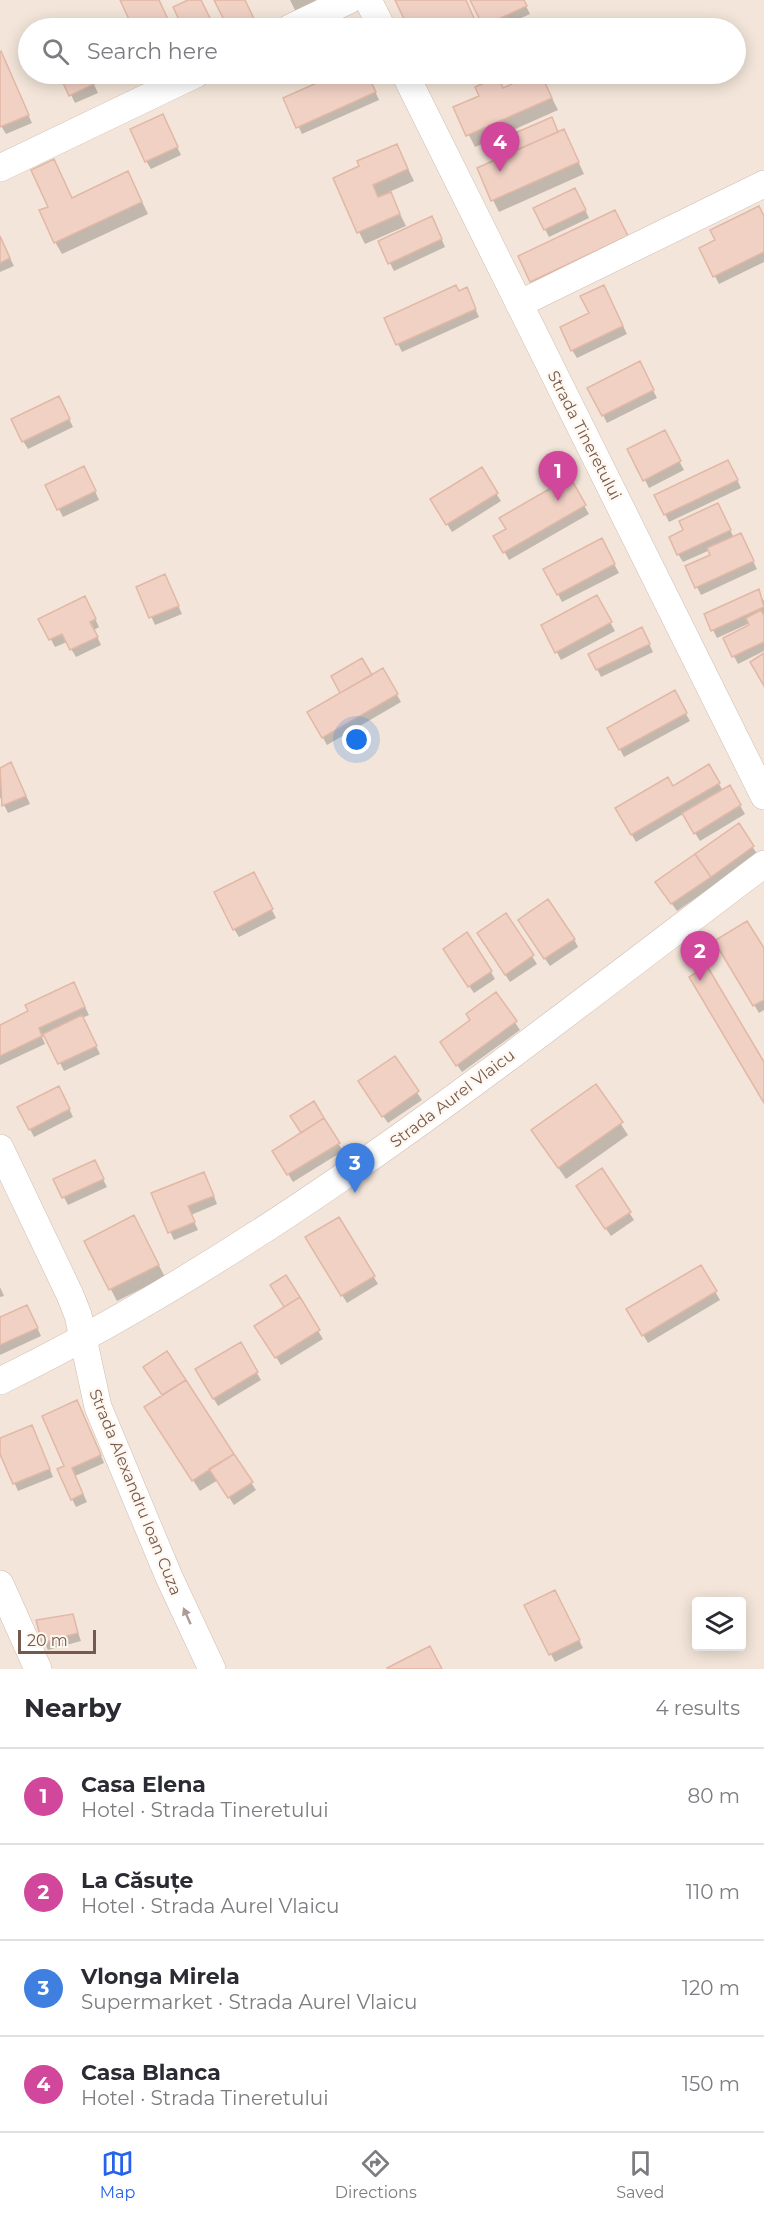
<!DOCTYPE html>
<meta charset="utf-8">
<style>
:root{--surface:#fff;--page:#f2f2f3;--text:#2b2b33;--muted:#7c7c81;--line:#e1e1e2;--accent:#2563eb}
body{margin:0;font-family:Montserrat,sans-serif;background:var(--page);color:var(--text)}
.controls{position:absolute;right:18px;bottom:18px;display:grid;overflow:hidden;border-radius:6px;box-shadow:0 3px 15px #0003}
.controls button{width:54px;height:54px;display:grid;place-items:center;padding:0;border:0;border-bottom:2px solid var(--line);background:var(--surface);color:var(--text);font:30px sans-serif}
.scale{position:absolute;left:18px;bottom:15px;width:78px;box-sizing:border-box;padding-left:6px;border:3px solid #76594e;border-top:0;font-size:16px;line-height:21px;white-space:nowrap;color:#76594e;-webkit-text-stroke:4px #fef8f1;paint-order:stroke}
.you{position:absolute;left:357px;top:740px;width:21px;height:21px;margin:-15px;border:4px solid #fff;border-radius:50%;background:#1a73e8;box-shadow:0 0 0 9px #1a73e833}
.badge{display:grid;place-items:center;width:39px;height:39px;border-radius:50%;background:var(--accent);color:#fff;font-size:20px;font-weight:700}
.pin{position:absolute;translate:-50% -50px;filter:drop-shadow(0 2px 3px #0008)}
.pin::after{content:'';position:absolute;top:32px;width:21px;height:18px;background:inherit;clip-path:polygon(0 0,100% 0,50% 100%)}
.list{margin:0;padding:0;list-style:none}
h2{display:flex;justify-content:space-between;align-items:center;height:78px;margin:0;padding:0 24px;font-size:26px}
h2 small{font-size:20px;font-weight:400;color:var(--muted)}
.list li{display:grid;grid-template-columns:39px 1fr auto;gap:18px;align-items:center;box-sizing:border-box;height:96px;padding:0 24px;border-top:2px solid var(--line)}
.list b{display:block;font-size:22px;white-space:nowrap}
.list p{margin:0;font-size:20px;white-space:nowrap;color:var(--muted)}
.list em{font-size:20px;font-style:normal;color:var(--muted)}
.icon{flex:none;width:33px;height:33px;fill:none;stroke:currentColor;stroke-width:2;stroke-linecap:round;stroke-linejoin:round}
.map{position:relative;flex:none;width:764px;height:1669px;overflow:hidden}
.search{position:absolute;background:var(--surface);box-shadow:0 3px 15px #0003;left:18px;right:18px;top:18px;height:66px;display:flex;align-items:center;gap:15px;box-sizing:border-box;padding:0 21px;border-radius:33px;color:var(--muted);font-size:22px}
.sheet{height:462px;background:var(--surface)}
nav{display:flex;justify-content:space-around;align-items:center;box-sizing:border-box;height:84px;border-top:2px solid var(--line);background:var(--surface);font-size:16px;color:var(--muted)}
nav a{display:grid;justify-items:center;gap:3px}
nav .on{color:var(--accent)}
.map>svg:first-child{display:block}
.residential{fill:#f3e5d9;fill-rule:evenodd}
.shadow{fill:#0003}
.building{fill:#f0d1c4;stroke:#e2b7a5;stroke-width:1.5}
.lines{fill:none;stroke-linecap:round;stroke-linejoin:round}
.minor-casing{stroke:#d0bdb3;stroke-width:28}
.minor{stroke:#fff;stroke-width:27}
.oneway{fill:#ad9b95}
.labels{text-anchor:middle;stroke-width:5;stroke-linejoin:round;paint-order:stroke}
.street-label{font-size:16px;fill:#76594e;stroke:#fef8f1}
</style>
<div class="map">
<svg width="764" height="1669" viewBox="0 0 764 1669">
<rect width="100%" height="100%" fill="#fcf4eb"/>
<path class="residential" d="M0,0h764v1669h-764zM28,28h708v46h-708zM696,1602h46v44h-46z"/>
<path class="shadow" d="M122,0h37l12,28h-36z
M216,0h28l14,28h-28z
M290,0h25l1,2 -20,10z
M400,0h65l13,28h-67z
M472,0h51l7,14 -31,14h-13z
M0,54l32,69 -26,11 -6,-10z
M61,74h28l9,19 -23,10z
M340,74h27l12,26 -77,34 -17,-36z
M540,74l18,36 -83,37 -20,-39z
M166,124l15,31 -30,14 -5,-8z
M564,131l20,43 -85,38 -6,-12 7,-41 -6,-15z
M397,146l17,35 -25,11 17,34 -41,18 -6,-12 2,-65z
M134,185l14,29 -86,40 -7,-12 17,-43z
M579,197l10,21 -40,19 -4,-8z
M615,212l18,37 -95,44 -18,-37z
M764,218v44l-45,22 -18,-35z
M436,226l9,21 -51,24 -4,-8z
M0,238l14,28 -14,6z
M459,292l11,5 9,20 -77,35 -4,-8z
M608,295l19,39 -50,24 -5,-8 19,-36z
M642,369l15,29 -50,25 -4,-8z
M63,406l10,21 -45,22 -5,-8z
M668,440l16,30 -35,18 -4,-8z
M481,469l20,32 -49,31 -20,-33z
M732,469l9,19 -72,34 -13,-26z
M88,475l11,25 -36,17 -16,-32z
M569,479l20,35 -80,46 -13,-23z
M722,513l12,25 10,5 13,26 -56,26 -4,-8 16,-32 -3,-5 -27,12 -5,-8z
M601,540l18,33 -57,29 -17,-33z
M165,576l17,38 -27,11 -17,-38z
M758,591l6,10v50l-26,13 -13,-25 26,-13 -1,-3 -33,15 -4,-8z
M596,597l19,34 -54,29 -18,-34z
M89,606l10,21 -5,3 7,15 -25,12 -9,-15 -12,5 -15,-28z
M646,637l7,15 -52,25 -4,-8z
M383,670l18,32 -74,43 -18,-32z
M674,693l16,28 -66,36 -15,-29z
M11,764l19,40 -22,9 -8,-16v-28z
M709,766l14,25 6,-4 16,27 -45,27 -17,-27 -47,28 -19,-33 55,-21z
M738,826l20,29 -81,56 -15,-21z
M258,882l18,36 -37,19 -5,-8z
M505,915l32,49 -27,18 -27,-41z
M524,928l50,11 4,8 -28,19z
M716,941l48,10v59l-5,3z
M449,957l42,15 4,7 -21,14z
M77,991l12,24 -7,3 18,36 -36,17 -18,-36 -4,2 3,7 -45,21v-39z
M496,994l24,36 -58,42 -16,-22z
M394,1058l28,42 -34,23 -24,-34z
M596,1086l32,49 -62,44 -33,-48z
M63,1096l10,21 -39,20 -15,-29z
M314,1104l29,47 -50,31 -19,-31 28,-18z
M98,1169l9,18 -39,18 -13,-25z
M601,1170l33,50 -23,16 -29,-42z
M208,1181l9,23 -26,11 7,15 -24,10 -21,-46z
M339,1219l39,65 -31,19 -40,-65z
M140,1229l25,48 -48,24 -31,-59z
M701,1267l19,33 -72,43 -20,-33z
M285,1277l38,62 -42,26 -25,-39 30,-18 -14,-23z
M0,1287l4,9 -4,1z
M31,1314l10,22 -41,19v-36z
M240,1344l21,36 -43,26 -21,-36z
M167,1353l89,137 -22,15 -16,-25 -18,11 -47,-72 10,-23 -13,-21z
M81,1409l23,54 -29,13 12,26 -11,5 -4,-8 -6,-33z
M36,1435l17,42 -35,14 -18,-41v-10z
M559,1599l24,49 -28,14 -29,-57z
M72,1615l9,26 -33,9 -4,-8z"/>
<path class="building" d="M120,0h39l13,28h-39z
M188,0h13l14,28h-32l-10,-21z
M214,0h31l10,21 -15,7h-12z
M395,0h71l11,25 -9,3h-25l-2,-2 -15,2 -2,-3 -11,3 -3,-7 -4,2z
M470,0h54l3,6 -44,20z
M1,51l28,64 -29,12v-75z
M59,74h30l5,10 -25,12z
M337,74h30l9,18 -80,36 -13,-30z
M534,74h7l11,24 -86,38 -13,-29 26,-11 -4,-9 23,-10 5,11z
M163,114l15,33 -33,15 -15,-33z
M552,117l6,15 -60,26 -6,-15z
M564,129l15,33 -88,39 -14,-33z
M397,144l11,25 -35,16 5,12 13,-5 9,22 -43,19 -24,-55 26,-12 -2,-5z
M54,159l18,39 56,-27 14,31 -88,41 -15,-33 9,-3 -17,-37z
M575,188l11,22 -42,20 -11,-22z
M759,206l5,10v36l-51,25 -14,-29 16,-8 -5,-10z
M615,210l13,26 -98,46 -12,-26z
M432,216l10,23 -54,25 -10,-23z
M0,236l10,22 -10,5z
M456,285l3,6 8,-4 9,22 -80,36 -12,-27z
M604,285l19,41 -52,25 -11,-24 29,-14 -9,-17z
M640,361l14,29 -52,26 -15,-28z
M59,396l11,23 -48,23 -11,-23z
M665,430l16,31 -38,20 -16,-32z
M728,460l10,20 -74,35 -10,-20z
M84,466l12,25 -39,19 -12,-25z
M482,467l16,26 -52,32 -16,-26z
M570,477l16,28 -83,48 -10,-17 13,-7 -7,-11z
M718,503l13,27 -54,25 -8,-18 14,-7 -4,-9z
M741,533l13,28 -59,27 -10,-22 25,-11 -3,-7z
M602,538l13,26 -58,31 -14,-26z
M165,574l14,32 -30,12 -13,-31z
M759,589l5,18 -53,24 -7,-17z
M597,595l15,27 -57,31 -14,-28z
M85,596l11,23 -6,3 8,15 -28,13 -8,-16 -13,6 -11,-21z
M761,610l3,6v26l-32,15 -9,-19 26,-13 -3,-7z
M642,627l8,17 -54,26 -8,-16z
M764,653v33l-14,-24z
M362,658l10,17 -32,18 -9,-17z
M383,668l15,26 -76,44 -15,-26z
M675,690l12,23 -68,37 -12,-22z
M11,762l15,34 -24,10 -2,-38z
M709,764l11,19 -89,52 -16,-27 53,-31 5,9z
M730,785l11,20 -47,29 -12,-21z
M739,823l15,23 -43,31 -16,-23z
M695,854l16,23 -40,27 -16,-22z
M254,872l19,37 -40,21 -19,-38z
M548,899l27,40 -31,20 -26,-39z
M506,913l28,42 -29,20 -28,-42z
M747,921l17,27v52l-11,6 -39,-65z
M467,932l25,39 -24,16 -25,-38z
M707,966l57,96v41l-75,-126z
M74,982l11,25 -46,21 3,8 -42,20v-31l28,-14 -3,-6z
M496,992l21,29 -61,45 -16,-24 30,-22 -4,-6z
M82,1015l15,31 -39,18 -15,-30z
M395,1056l24,35 -37,26 -24,-36z
M596,1084l27,38 -65,46 -27,-38z
M59,1086l11,23 -41,21 -12,-23z
M314,1101l10,17 -23,15 -11,-17z
M324,1118l16,25 -53,32 -15,-24z
M95,1160l9,19 -42,19 -9,-19z
M602,1168l29,44 -26,17 -29,-43z
M204,1172l10,24 -26,10 7,16 -27,11 -17,-40z
M134,1215l25,50 -50,25 -25,-49z
M339,1217l36,59 -34,20 -36,-59z
M701,1265l16,26 -75,45 -16,-27z
M286,1275l14,22 -16,10 -14,-22z
M300,1297l20,33 -45,28 -21,-32z
M27,1305l11,23 -38,17v-28z
M241,1342l17,30 -45,27 -18,-30z
M167,1351l19,29 -24,15 -19,-28z
M186,1380l48,74 -42,27 -48,-74z
M77,1400l24,55 -29,13 11,26 -12,6 -14,-31 7,-3 -22,-50z
M32,1425l18,44 -37,15 -13,-30v-16z
M234,1454l19,28 -25,16 -19,-29z
M555,1590l25,50 -31,15 -25,-50z
M73,1614l5,19 -36,10 -6,-23z
M430,1646l12,23h-54l-1,-1z"/>
<g class="lines">
<g class="minor-casing">
<path id="minor" d="M368,0l14,28
M290,28l59,-28
M405,74l359,722
M0,168l196,-94
M519,304l245,-120
M0,1148l70,147 8,20 20,92 71,170 43,92
M0,1381c278,-136 518,-332 764,-517
M0,1584l38,85"/>
</g>
<use href="#minor" class="minor"/>
</g>
<defs><path id="oneway-solid" d="M-6-.8H1V-3.2L6.5 0L1 3.2V.8H-6Z" transform="scale(1.5)"/></defs>
<use class="oneway" href="#oneway-solid" transform="translate(187 1616) rotate(-114)"/>
<g class="labels">
<g class="street-label">
<text transform="translate(585 435) rotate(63)" y="6">Strada Tineretului</text>
<text transform="translate(452 1098) rotate(-37)" y="6">Strada Aurel Vlaicu</text>
<text transform="translate(136 1492) rotate(68)" y="6">Strada Alexandru Ioan Cuza</text>
</g>
</g>
</svg>
<div class="controls">
<button><svg class="icon" aria-label="layers" viewBox="0 0 24 24"><path d="M12 4l9 5-9 5-9-5zM3 14l9 5 9-5"/></svg></button>
</div>
<div class="scale">20 m</div>
<div class="you"></div>
<div class="pin badge" style="left:558px;top:501px;background:#d1479c">1</div>
<div class="pin badge" style="left:700px;top:981px;background:#d1479c">2</div>
<div class="pin badge" style="left:355px;top:1193px;background:#3f7fe0">3</div>
<div class="pin badge" style="left:500px;top:172px;background:#d1479c">4</div>
<div class="search"><svg class="icon" aria-label="search" viewBox="0 0 24 24"><circle cx="10" cy="10" r="6"/><path d="M15 15l6 6"/></svg>Search here</div>
</div>
<section class="sheet">
<h2>Nearby<small>4 results</small></h2>
<ul class="list">
<li><span class="badge" style="background:#d1479c">1</span><div><b>Casa Elena</b><p>Hotel · Strada Tineretului</p></div><em>80 m</em></li>
<li><span class="badge" style="background:#d1479c">2</span><div><b>La Căsuțe</b><p>Hotel · Strada Aurel Vlaicu</p></div><em>110 m</em></li>
<li><span class="badge" style="background:#3f7fe0">3</span><div><b>Vlonga Mirela</b><p>Supermarket · Strada Aurel Vlaicu</p></div><em>120 m</em></li>
<li><span class="badge" style="background:#d1479c">4</span><div><b>Casa Blanca</b><p>Hotel · Strada Tineretului</p></div><em>150 m</em></li>
</ul>
</section>
<nav>
<a class="on"><svg class="icon" aria-label="map" viewBox="0 0 24 24"><path d="M3 6l6-2 6 2 6-2v14l-6 2-6-2-6 2zM9 4v14M15 6v14"/></svg>Map</a>
<a><svg class="icon" aria-label="directions" viewBox="0 0 24 24"><path d="M12 3l9 9-9 9-9-9zM9 14v-3h6M13 9l2 2-2 2"/></svg>Directions</a>
<a><svg class="icon" aria-label="saved" viewBox="0 0 24 24"><path d="M7 4h10v16l-5-4-5 4z"/></svg>Saved</a>
</nav>
